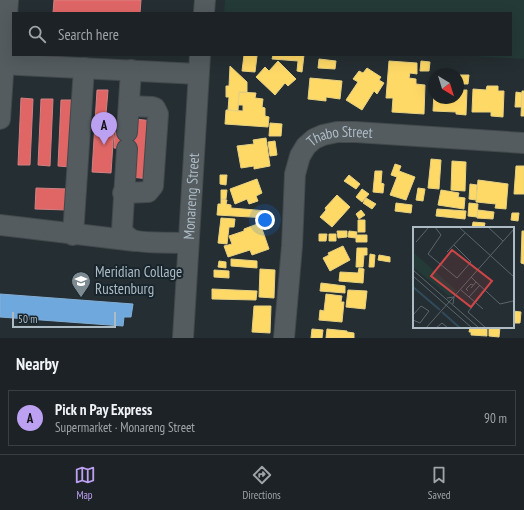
<!DOCTYPE html>
<meta charset="utf-8">
<style>
:root{--surface:#1c2226;--page:#292f32;--text:#f1f3f6;--muted:#a0a4a7;--line:#3a3f43;--accent:#bca0f2}
body{margin:0;font-family:"PT Sans Narrow",sans-serif;background:var(--page);color:var(--text)}
.compass{position:absolute;left:428px;top:68px;width:36px;height:36px;border-radius:50%;background:var(--surface);box-shadow:0 4px 16px #0002;rotate:142deg}
.scale{position:absolute;left:12px;bottom:10px;width:104px;box-sizing:border-box;padding-left:4px;border:2px solid #adbbc5;border-top:0;font-size:11px;line-height:14px;white-space:nowrap;color:#adbbc5;-webkit-text-stroke:3px #19252c;paint-order:stroke}
.you{position:absolute;left:265px;top:220px;width:14px;height:14px;margin:-10px;border:3px solid #fff;border-radius:50%;background:#1a73e8;box-shadow:0 0 0 6px #1a73e833}
.badge{display:grid;place-items:center;width:26px;height:26px;border-radius:50%;background:var(--accent);color:#111;font-size:13px;font-weight:700}
.pin{position:absolute;translate:-50% -33px;filter:drop-shadow(0 1px 2px #0008)}
.pin::after{content:'';position:absolute;top:21px;width:14px;height:12px;background:inherit;clip-path:polygon(0 0,100% 0,50% 100%)}
.list{margin:0;padding:0;list-style:none}
h2{display:flex;justify-content:space-between;align-items:center;height:52px;margin:0;padding:0 16px;font-size:17px}
h2 small{font-size:13px;font-weight:400;color:var(--muted)}
.list li{display:grid;grid-template-columns:26px 1fr auto;gap:12px;align-items:center;box-sizing:border-box;height:56px;margin:0 8px 8px;padding:0 8px;border:1px solid var(--line);border-radius:0px}
.list b{display:block;font-size:15px;white-space:nowrap}
.list p{margin:0;font-size:13px;white-space:nowrap;color:var(--muted)}
.list em{font-size:13px;font-style:normal;color:var(--muted)}
.icon{flex:none;width:22px;height:22px;fill:none;stroke:currentColor;stroke-width:2;stroke-linecap:round;stroke-linejoin:round}
.map{position:relative;flex:none;width:524px;height:338px;overflow:hidden}
.search{position:absolute;background:var(--surface);box-shadow:0 4px 16px #0002;left:12px;right:12px;top:12px;height:44px;display:flex;align-items:center;gap:10px;box-sizing:border-box;padding:0 14px;border-radius:0px;color:var(--muted);font-size:15px}
.sheet{height:116px;background:var(--surface)}
nav{display:flex;justify-content:space-around;align-items:center;box-sizing:border-box;height:56px;border-top:1px solid var(--line);background:var(--surface);font-size:11px;color:var(--muted)}
nav a{display:grid;justify-items:center;gap:2px}
nav .on{color:var(--accent)}
.map>svg:first-child{display:block}
.green{fill:#243a37}
.homes{fill:#ffd966;stroke:#e6d082}
.shops{fill:#e06666;stroke:#d18082}
.schools{fill:#6fa8dc;stroke:#82aed5}
.lines{fill:none;stroke-linecap:round;stroke-linejoin:round}
.minor-casing{stroke:#43494d;stroke-width:22}
.minor{stroke:#545c60;stroke-width:20}
.labels{text-anchor:middle;stroke-width:4;stroke-linejoin:round;paint-order:stroke}
.street-label{font-size:15px;fill:#adbbc5;stroke:#19252c}
.poi-label{font-size:15px;fill:#adbbc5;stroke:#19252c;text-anchor:start}
.inset-river{fill:none;stroke:#314b5b;stroke-width:2}
.inset-road{fill:none;stroke:#5b666d;stroke-width:1}
.view{fill:#ce4547;fill-opacity:0.15;stroke:#ce4547;stroke-width:2}
.inset-edge{fill:none;stroke:#adbbc5;stroke-width:2}
</style>
<div class="map">
<svg width="524" height="338" viewBox="0 0 524 338">
<rect width="100%" height="100%" fill="#252e32"/>
<path class="green" d="M225,0h299v59l-68,-4h55v-42h-287z"/>
<path class="homes" d="M244,55l13,1 -2,16 -13,-1z
M273,55h31l-2,17 -5,-1 1,-10 -26,-2z
M319,59l17,2 -1,8 -17,-1z
M278,61l18,18 -8,7 -3,-3 -10,12 -19,-18 9,-10 4,4z
M389,61l28,2v11l-7,-1 -1,5 7,1v5l9,1 -1,29 -32,-2 1,-14h-7z
M421,61l9,1 -1,9h-9z
M230,66l17,16v10h-8l-1,19 -10,-1 1,-13h-3v-11h3z
M367,68l14,9 -2,3 5,3 -7,11 -3,-3 -12,19 -16,-10 12,-18 -5,-3 6,-8 4,2z
M460,75h9l-1,9h-8z
M310,78l32,3 -2,18 -14,-2v4l-18,-2z
M487,86h11v5h6l-1,26 -12,-1v-4h-19l1,-23 13,1z
M458,90h9l-1,25 -10,-1v-2l-23,-1 1,-18v5h24z
M522,91h2v25h-3z
M239,92l17,1 -1,5 8,1 -1,8 3,1v8l4,1 -1,10 -43,-3 1,-14 17,1v-6h-5z
M516,92l6,1 -1,14h-6z
M270,123l12,1 -1,12h-12z
M266,138l4,28 -16,3v-3l-13,2 -4,-22 17,-2 -1,-4z
M275,141l2,14 -7,1 -2,-14z
M431,159l10,1 -2,29 -11,-1z
M452,161l14,1 -1,29 -14,-1z
M395,164l6,2 -2,5 16,6 -9,23 -16,-5 7,-18 -6,-2z
M516,166h8v28h-10z
M375,171h7l-1,12 3,1 -1,9 -10,-1z
M220,175h7l-1,10 -6,-1z
M349,175l11,9 -4,5 -12,-8z
M257,179l5,14 -6,3 2,5 -9,3 -2,-5 -12,5 -5,-15z
M478,180l30,4 -2,25 -11,-1 1,-4 -20,-2z
M470,184l7,1 -1,15 -7,-1z
M418,188l7,1 -2,12 -7,-1z
M362,189l7,5 -7,8 -6,-5z
M221,190h6l-1,9h-5z
M441,190l18,3 -1,4 7,1 -1,11 -26,-4z
M337,195l13,12 -18,20 -12,-10 6,-7 -1,-2z
M366,198l10,6 -4,5 -9,-6z
M221,199l6,1 -1,4 5,1v3l36,3v7l-50,-3 1,-11h3z
M396,203l16,2 -1,8 -16,-2z
M469,203l9,1 -1,13 -9,-1z
M437,209l29,2 -1,8 -29,-3z
M361,210l4,5 -6,4 -3,-5z
M478,210l16,2 -1,7 -16,-1z
M512,213h7l-1,8 -7,-1z
M221,218l14,1 -1,8h-5l-2,17 -9,-1z
M358,220h7v12h-7z
M473,222l12,1 -1,5h-12z
M260,223l9,26 -17,6 -2,-5 -22,7 -4,-11 8,-2 -3,-8 15,-5v-2z
M337,231h10v6l-9,1z
M349,231l8,1 -1,6 -8,-1z
M522,231h2v33l-3,-1z
M319,234h8l-1,7h-7z
M329,234h7v7h-7z
M356,235h11v7h-11z
M343,246l7,14 -20,11 -7,-13 6,-3 -1,-2z
M357,248h10v7h-3l-1,12h-7z
M370,254l5,1 -1,12h-5z
M379,255l11,2v5l-12,-2z
M231,259l26,2v7l-26,-2z
M219,261l7,1v6l-8,-1z
M359,268l5,1 -1,14 -24,-2 1,-9 18,1z
M260,269l15,1 -1,28 -15,-1z
M214,270l15,1v7l-15,-1z
M321,283l24,3v7l-25,-2z
M212,289l45,2 -1,9 -44,-1z
M348,290l19,1 -2,18 -19,-2z
M326,294l16,2 -1,6h3l-2,20 -23,-2 1,-10 4,1z
M254,306h17l-1,27 -18,-1z
M513,306v5l8,1 -1,11h-7z
M470,327l17,1v8l-16,-1v-3h-2z
M489,327h11l-1,10 -10,-1z
M312,329l11,1 -1,8h-11z
M327,329l20,2v1l7,1v5h-28z"/>
<path class="shops" d="M54,0h87l-1,13h-87z
M97,90h11l-3,37 9,1 -3,45 -19,-1z
M21,98l12,1 -3,66h-12z
M41,99h12l-3,67 -12,-1z
M61,100h12l-3,67 -12,-1z
M135,119l18,2 -4,58 -18,-2 2,-28 -19,-1 1,-16 19,1z
M36,188l32,1 -1,21 -32,-1z"/>
<path class="schools" d="M0,294l133,10 -2,13h-7l-1,9 -123,-9z"/>
<g class="lines">
<g class="minor-casing">
<g id="minor">
<path d="M204,13l1,-13"/>
<path d="M0,64l198,10"/>
<path d="M0,119l8,-119"/>
<path d="M127,132l4,-62"/>
<path d="M127,149l-5,81c2,4 5,7 9,9 8,5 45,3 57,4"/>
<path d="M123,193l25,-1 5,-6 5,-72 -3,-6 -3,-1 -23,-1"/>
<path d="M0,225l135,16"/>
<path d="M73,235l11,-167"/>
<path id="s1" d="M183,338l17,-283"/>
<path id="s2" d="M284,338l8,-92 3,-72 5,-18 6,-10 8,-7 9,-4 14,-3h18l169,11"/>
</g>
</g>
<use href="#minor" class="minor"/>
</g>
<defs>
<g id="university-pin" transform="scale(1)"><path d="M0 17L-7.5 6A9.5 9.5 0 1 1 7.5 6Z" fill="#7d8a92" stroke="#19252c"/><path d="M0-5L7-2L0 1L-7-2ZM-4 1L0 2.5L4 1V4Q0 6-4 4Z" fill="#fff"/></g>
</defs>
<g fill-rule="evenodd">
<use href="#university-pin" x="81" y="281"/>
</g>
<g class="labels">
<g class="street-label">
<text dy="5" stroke="none"><textPath href="#s2" startOffset="232">Thabo Street</textPath></text>
<text dy="5" stroke="none"><textPath href="#s1" startOffset="142">Monareng Street</textPath></text>
</g>
<g class="poi-label">
<text x="95" y="277">Meridian Collage<tspan x="95" dy="17">Rustenburg</tspan></text>
</g>
</g>
<g transform="translate(413 227)">
<rect width="101" height="101" fill="#252e32"/>
<path d="M0,25l44,39 -3,3 -5,2 -36,-29z" fill="#243a37"/>
<path class="inset-river" d="M0,60l27,23M29,85l18,16"/>
<path class="inset-road" d="M22,0l6,8 -13,19 29,24 14,-16 -17,-17M46,0l55,50M75,0l15,14M3,15l13,-15M34,25l18,-19M0,43l66,58M0,49l59,52M62,54l25,23 13,-3M58,61l5,-6 -5,-5M48,63l22,19M72,63l-17,22 18,16M55,64l-2,-2 5,-5 2,1M56,70l11,-12M34,71l7,-1 -1,7M0,88l8,-9 8,5 -9,12 -7,-3M13,101l88,-99M23,101l6,-5 6,5"/>
<path class="view" d="M39,23l40,31 -21,26 -40,-31z"/>
<rect width="101" height="101" class="inset-edge"/>
</g>
</svg>
<svg class="compass" viewBox="-18 -18 36 36"><path d="M0-13l5 13h-10z" fill="#e53935"/><path d="M0 13l5-13h-10z" fill="#a0a4a7"/></svg>
<div class="scale">50 m</div>
<div class="you"></div>
<div class="pin badge" style="left:104px;top:145px">A</div>
<div class="search"><svg class="icon" aria-label="search" viewBox="0 0 24 24"><circle cx="10" cy="10" r="6"/><path d="M15 15l6 6"/></svg>Search here</div>
</div>
<section class="sheet">
<h2>Nearby<small></small></h2>
<ul class="list">
<li><span class="badge">A</span><div><b>Pick n Pay Express</b><p>Supermarket · Monareng Street</p></div><em>90 m</em></li>
</ul>
</section>
<nav>
<a class="on"><svg class="icon" aria-label="map" viewBox="0 0 24 24"><path d="M3 6l6-2 6 2 6-2v14l-6 2-6-2-6 2zM9 4v14M15 6v14"/></svg>Map</a>
<a><svg class="icon" aria-label="directions" viewBox="0 0 24 24"><path d="M12 3l9 9-9 9-9-9zM9 14v-3h6M13 9l2 2-2 2"/></svg>Directions</a>
<a><svg class="icon" aria-label="saved" viewBox="0 0 24 24"><path d="M7 4h10v16l-5-4-5 4z"/></svg>Saved</a>
</nav>
